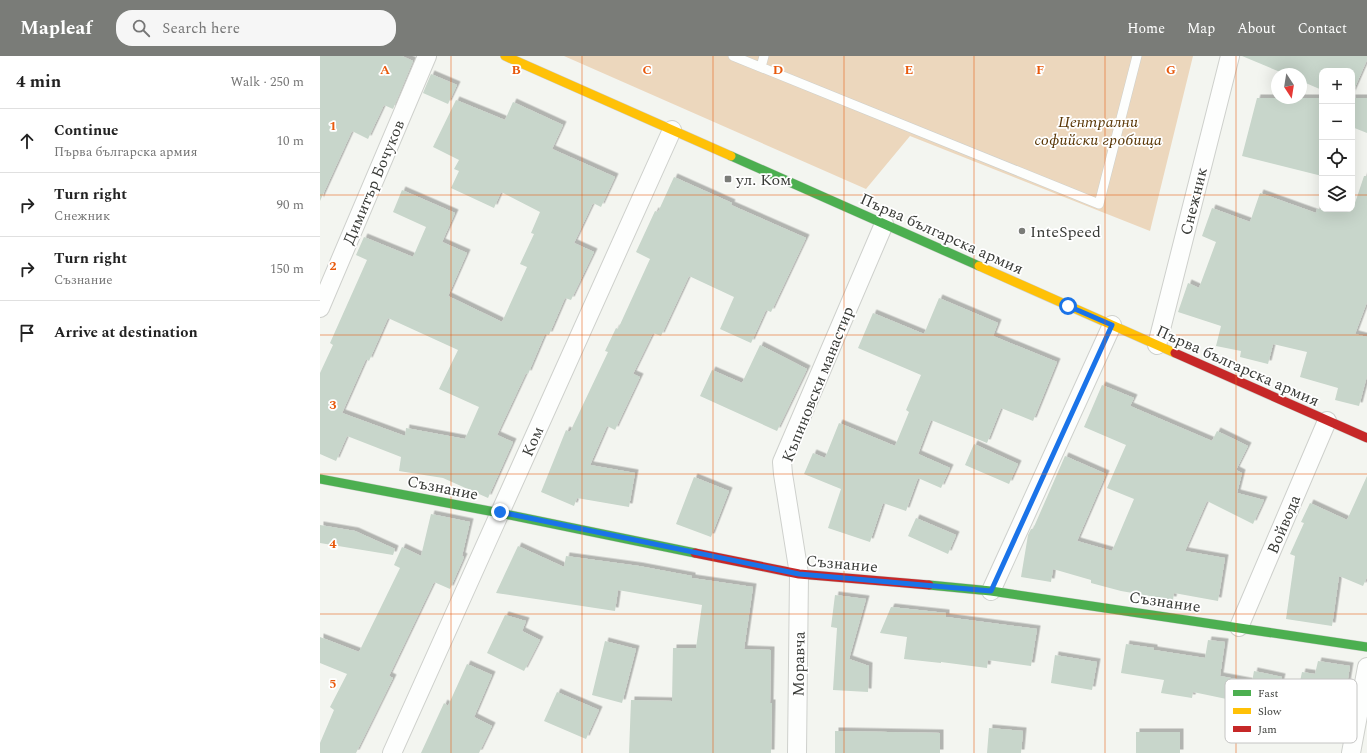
<!DOCTYPE html>
<meta charset="utf-8">
<style>
:root{--surface:#fff;--page:#f6f6f6;--text:#222;--muted:#767676;--line:#e0e0e0;--accent:#7a7c78}
body{margin:0;font-family:Spectral,serif;background:var(--page);color:var(--text)}
.controls{position:absolute;right:12px;top:12px;display:grid;overflow:hidden;border-radius:8px;box-shadow:0 4px 16px #0002}
.controls button{width:36px;height:36px;display:grid;place-items:center;padding:0;border:0;border-bottom:1px solid var(--line);background:var(--surface);color:var(--text);font:20px sans-serif}
.compass{position:absolute;left:951px;top:12px;width:36px;height:36px;border-radius:50%;background:var(--surface);box-shadow:0 4px 16px #0002;rotate:168deg}
.stop{position:absolute;width:12px;height:12px;margin:-9px;border:3px solid #1a73e8;border-radius:50%;background:#fff}
.stop.end{background:#1a73e8;border-color:#fff;box-shadow:0 1px 4px #0008}
.list{margin:0;padding:0;list-style:none}
h2{display:flex;justify-content:space-between;align-items:center;height:52px;margin:0;padding:0 16px;font-size:17px}
h2 small{font-size:13px;font-weight:400;color:var(--muted)}
.list li{display:grid;grid-template-columns:26px 1fr auto;gap:12px;align-items:center;box-sizing:border-box;height:64px;padding:0 16px;border-top:1px solid var(--line)}
.list b{display:block;font-size:15px;white-space:nowrap}
.list p{margin:0;font-size:13px;white-space:nowrap;color:var(--muted)}
.list em{font-size:13px;font-style:normal;color:var(--muted)}
.icon{flex:none;width:22px;height:22px;fill:none;stroke:currentColor;stroke-width:2;stroke-linecap:round;stroke-linejoin:round}
.map{position:relative;flex:none;width:1047px;height:697px;overflow:hidden}
header{display:flex;align-items:center;gap:24px;box-sizing:border-box;height:56px;padding:0 20px;background:var(--accent);color:#fff}
header strong{font-size:19px}
nav{display:flex;gap:22px;margin-inline-start:auto;font-size:14px}
.search{width:280px;height:36px;background:var(--page);display:flex;align-items:center;gap:10px;box-sizing:border-box;padding:0 14px;border-radius:16px;color:var(--muted);font-size:15px}
main{display:flex}
aside{flex:1;background:var(--surface)}
.map>svg:first-child{display:block}
.green{fill:#ecd7bd}
.building{fill:#c8d6cb;fill-rule:evenodd;filter:url(#shadow)}
.lines{fill:none;stroke-linecap:round;stroke-linejoin:round}
.lane-casing{stroke:#ced0cc;stroke-width:10}
.street-casing{stroke:#ced0cc;stroke-width:20}
.fast-casing{stroke:#ced0cc;stroke-width:10}
.slow-casing{stroke:#ced0cc;stroke-width:10}
.jam-casing{stroke:#ced0cc;stroke-width:10}
.lane{stroke:#fdfefd;stroke-width:9}
.street{stroke:#fdfefd;stroke-width:18}
.fast{stroke:#4caf50;stroke-width:9}
.slow{stroke:#ffc107;stroke-width:9}
.jam{stroke:#c62828;stroke-width:9}
.route{stroke:#1a73e8;stroke-width:5}
.grid{fill:none;stroke:#e8590c;stroke-width:1;stroke-opacity:0.55}
.poi-dot{fill:#7a7c78;stroke:#fff;stroke-width:1.5}
.labels{text-anchor:middle;stroke-width:3.5;stroke-linejoin:round;paint-order:stroke}
.park-label{font-size:16px;font-style:italic;fill:#593605;stroke:#fff}
.poi-label{font-size:16px;fill:#393b37;stroke:#fff;text-anchor:start}
.street-label{font-size:16px;fill:#393b37;stroke:#fff}
.key{fill:#fff;stroke:#c4c4c3;stroke-width:1}
.key-label{font-size:11px;fill:#393b37}
.grid-label{font-size:13px;text-anchor:middle;font-weight:bold;fill:#e8590c;stroke:#fff;stroke-width:3.5;stroke-linejoin:round;paint-order:stroke}
</style>
<header>
<strong>Mapleaf</strong>
<div class="search"><svg class="icon" aria-label="search" viewBox="0 0 24 24"><circle cx="10" cy="10" r="6"/><path d="M15 15l6 6"/></svg>Search here</div>
<nav><a>Home</a><a>Map</a><a>About</a><a>Contact</a></nav>
</header>
<main>
<aside>
<h2>4 min<small>Walk · 250 m</small></h2>
<ul class="list">
<li><svg class="icon" aria-label="ahead" viewBox="0 0 24 24"><path d="M12 20V5M6 11l6-6 6 6"/></svg><div><b>Continue</b><p>Първа българска армия</p></div><em>10 m</em></li>
<li><svg class="icon" aria-label="right" viewBox="0 0 24 24"><path d="M7 20v-9h11M14 6l5 5-5 5"/></svg><div><b>Turn right</b><p>Снежник</p></div><em>90 m</em></li>
<li><svg class="icon" aria-label="right" viewBox="0 0 24 24"><path d="M7 20v-9h11M14 6l5 5-5 5"/></svg><div><b>Turn right</b><p>Съзнание</p></div><em>150 m</em></li>
<li><svg class="icon" aria-label="arrive" viewBox="0 0 24 24"><path d="M6 21V4h12l-3 4 3 4H6"/></svg><div><b>Arrive at destination</b></div></li>
</ul>
</aside>
<div class="map">
<svg width="1047" height="697" viewBox="0 0 1047 697">
<defs>
<filter id="shadow"><feDropShadow dx="3.5" dy="-3.5" stdDeviation="0" flood-color="#0004"/></filter>
</defs>
<rect width="100%" height="100%" fill="#f3f5f0"/>
<path class="green" d="M244,0h629l-43,175 -240,-95 -44,53z"/>
<path class="building" d="M0,0h82l11,5 -20,48 -9,-4 -16,34 -16,-8 -32,70z
M922,0h125v4l-15,34v-23h-30v19l-21,-9v-7h-16z
M111,18l26,11 -9,19 -25,-11z
M937,42h65v78l-80,-20z
M1032,42h15v35l-15,-6z
M136,44l49,20 8,-18 50,23 -11,24 63,28 -14,30 -8,-4 -19,40 20,9 -23,48 -6,-2 -16,37 -4,-1 -17,40 -2,-1 -29,62 16,7 -25,56 -45,-20 -44,-7 2,-14 -54,-21 -11,25 -16,-7v-81l13,-28 -3,-2 37,-83 -11,-5 8,-18 49,20 13,-30 -33,-15 9,-22 53,23 -13,29 25,11 -19,43 54,26 25,-55 -7,-3 14,-30 -3,-1 9,-21 -39,-20 -7,16 -43,-20 8,-17 -5,-2 5,-9 -26,-13zM68,262l70,32 -19,39 40,18 -14,32 -59,-11 -1,8 -63,-23 24,-54 3,2z
M1044,120h3v126l-12,32 12,3v39l-8,30 -24,-6 3,-12 -38,-11 7,-25 -34,-8 -5,20 -28,-7 1,-6 -25,-5 5,-20 -43,-14 10,-29 11,5 17,-46 -14,-6 10,-28 38,14 10,-29 56,20 1,-4h36z
M354,121l58,26 -1,2 75,33 -35,74 -5,-2 -15,33 -31,-14 14,-32 -45,-21 -28,60 -8,-3 -20,41 7,3 -25,53 -8,-4 -17,39 45,8 -6,34 -52,-9 -3,8 -33,-14 25,-62 4,2 38,-80 -3,-1 11,-23 2,1 32,-70 -14,-7 19,-41 3,1z
M619,242l59,25 -5,13 64,26 -24,59 -32,-13 -14,35 -56,-23 -13,34 32,14 -9,20 -23,-10 -12,33 -23,-8 -13,39 -42,-14 13,-39 -37,-15 9,-21 12,5 14,-35 56,23 14,-34 -3,-2 15,-35 -63,-27 15,-35 51,21z
M440,289l47,24 -30,62 -77,-35 12,-26 30,13z
M782,329l32,13 -4,8 82,35 5,-10 31,15 -12,24 6,3 -5,20 27,7 -11,24 -46,-23 -22,50 40,7 -7,43 -44,-8 -1,7 -52,-9 -30,-8v-3l-38,-11 -2,13 -30,-5 7,-42 3,-6h2l32,-73 41,18 -29,67 35,10 22,-52 -27,-11 19,-43 -42,-18z
M654,388l44,20 -9,20 -44,-19z
M1047,420v101l-4,9 -24,-10 -7,50 -46,-7 9,-63 -5,-2 14,-31 -3,-1 9,-19 37,17z
M374,421l35,14 -18,46 -35,-13z
M111,458l39,8 -8,34 2,1 -14,32 -16,-7 -45,94 4,2 -37,75h-36v-10l14,-33 -4,-3 17,-33 -27,-11v-26l39,15 41,-84 -6,-3 8,-18 19,9z
M596,462l40,17 -8,19 -40,-18z
M0,469l35,6 40,18 -2,6 -73,-12z
M198,490l46,21 2,-11 73,10 53,10v2l61,9 -9,62 27,1 -1,53h2l-1,50h-142l2,-53 41,1 1,-53h23l6,-43 -84,-15 -3,21 -119,-18z
M515,539l31,4 -17,60 20,7 -1,26 -35,-2 4,-62 -6,-1z
M571,551l55,6v4l91,12 -6,37 -43,-6 -1,8 -46,-6v1l-37,-4 3,-22 -27,-4z
M185,559l21,6 -4,10 18,9 -16,31 -37,-18z
M888,584l17,2 -5,34 32,6 2,-11 28,6 -7,32 -82,-17 -1,6 -31,-5 3,-13 -43,-7 5,-29 28,4v2l51,8z
M285,585l31,8 -14,54 -30,-8z
M735,599l42,7 -5,28 -41,-7z
M998,605l32,5 -9,56 -19,-3 3,-23 -27,-5 4,-19 13,2z
M147,608l25,11 -18,42 18,9 -13,27h-58l23,-50 4,3z
M237,636l42,18 -13,29 -42,-18z
M669,672l34,3 -2,22h-34z
M515,675l105,2v20h-105z
M816,676h44v21h-44z"/>
<g class="lines">
<g class="lane-casing">
<path id="lane" d="M413,0l366,148 38,-148
M441,11l3,-11"/>
</g>
<g class="street-casing">
<path id="street" d="M0,252l107,-252
M837,289l73,-289
M671,535l121,-266
M919,571l88,-206
M72,697l280,-623
M477,697l2,-179 -16,-100 -1,-12 102,-238
M1031,697l16,-86"/>
</g>
<g class="fast-casing">
<path id="fast" d="M411,100l248,110
M0,423l180,34 195,40
M609,529l62,6 376,56"/>
</g>
<g class="slow-casing">
<path id="slow" d="M185,0l226,100
M659,210l196,87"/>
</g>
<g class="jam-casing">
<path id="jam" d="M855,297l192,85
M375,497l104,21 130,11"/>
</g>
<use href="#lane" class="lane"/>
<use href="#street" class="street"/>
<use href="#fast" class="fast"/>
<use href="#slow" class="slow"/>
<use href="#jam" class="jam"/>
</g>
<g class="lines">
<path class="route" d="M180,456l299,62 192,17 121,-266 -44,-19"/>
</g>
<path class="grid" d="M131,0v697M262,0v697M393,0v697M524,0v697M654,0v697M785,0v697M916,0v697M0,139h1002M1032,139h15M0,279h1047M0,418h1047M0,558h1047"/>
<g class="poi-dot">
<rect x="404" y="119" width="8" height="8" rx="2"/>
<circle cx="702" cy="175" r="4"/>
</g>
<g class="labels">
<g class="park-label">
<text x="778" y="71">Централни<tspan x="778" dy="18">софийски гробища</tspan></text>
</g>
<g class="poi-label">
<text x="416" y="129">ул. Ком</text>
<text x="710" y="181">InteSpeed</text>
</g>
<g class="street-label">
<text transform="translate(53 126) rotate(-67)" y="6">Димитър Бочуков</text>
<text transform="translate(873 145) rotate(-76)" y="6">Снежник</text>
<text transform="translate(622 177) rotate(24)" y="6">Първа българска армия</text>
<text transform="translate(918 309) rotate(24)" y="6">Първа българска армия</text>
<text transform="translate(497 328) rotate(-68)" y="6">Къпиновски манастир</text>
<text transform="translate(212 385) rotate(-66)" y="6">Ком</text>
<text transform="translate(123 431) rotate(11)" y="6">Съзнание</text>
<text transform="translate(963 468) rotate(-67)" y="6">Войвода</text>
<text transform="translate(522 507) rotate(5)" y="6">Съзнание</text>
<text transform="translate(845 545) rotate(8)" y="6">Съзнание</text>
<text transform="translate(478 608) rotate(-89)" y="6">Моравча</text>
</g>
</g>
<rect x="905" y="623" width="132" height="64" rx="6" class="key"/>
<rect x="913" y="634" width="18" height="6" fill="#4caf50"/>
<rect x="913" y="652" width="18" height="6" fill="#ffc107"/>
<rect x="913" y="670" width="18" height="6" fill="#c62828"/>
<g class="key-label">
<text x="938" y="641">Fast</text>
<text x="938" y="659">Slow</text>
<text x="938" y="677">Jam</text>
</g>
<g class="grid-label">
<text x="65" y="18">A</text>
<text x="196" y="18">B</text>
<text x="327" y="18">C</text>
<text x="458" y="18">D</text>
<text x="589" y="18">E</text>
<text x="720" y="18">F</text>
<text x="851" y="18">G</text>
<text x="13" y="74">1</text>
<text x="13" y="214">2</text>
<text x="13" y="353">3</text>
<text x="13" y="492">4</text>
<text x="13" y="632">5</text>
</g>
</svg>
<div class="controls">
<button>+</button>
<button>−</button>
<button><svg class="icon" aria-label="locate" viewBox="0 0 24 24"><circle cx="12" cy="12" r="6"/><path d="M12 2v4M12 18v4M2 12h4M18 12h4"/></svg></button>
<button><svg class="icon" aria-label="layers" viewBox="0 0 24 24"><path d="M12 4l9 5-9 5-9-5zM3 14l9 5 9-5"/></svg></button>
</div>
<svg class="compass" viewBox="-18 -18 36 36"><path d="M0-13l5 13h-10z" fill="#e53935"/><path d="M0 13l5-13h-10z" fill="#767676"/></svg>
<div class="stop" style="left:748px;top:250px"></div>
<div class="stop end" style="left:180px;top:456px"></div>
</div>
</main>
